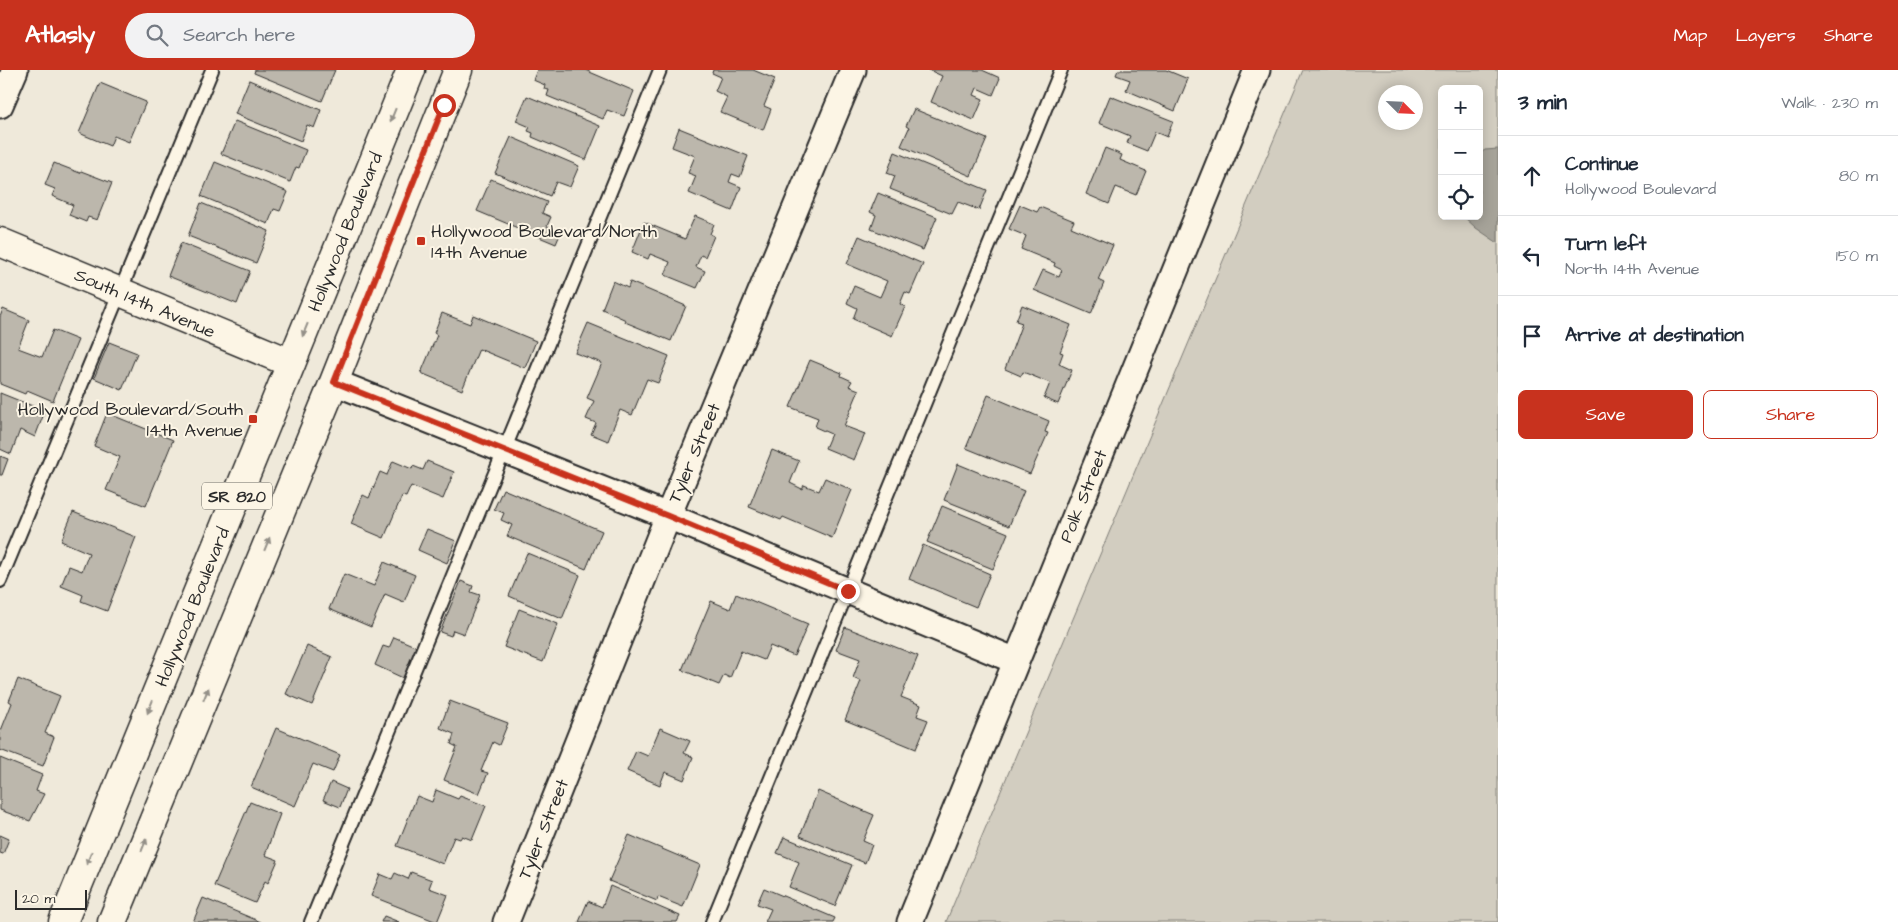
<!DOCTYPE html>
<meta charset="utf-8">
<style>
:root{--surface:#fff;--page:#f2f2f3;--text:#1f2937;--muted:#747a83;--line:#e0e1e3;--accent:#c8321e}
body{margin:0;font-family:"Architects Daughter",sans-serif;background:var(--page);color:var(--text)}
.controls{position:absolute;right:15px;top:15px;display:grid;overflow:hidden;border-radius:8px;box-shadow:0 2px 12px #0003}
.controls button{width:45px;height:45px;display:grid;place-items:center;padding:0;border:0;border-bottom:1px solid var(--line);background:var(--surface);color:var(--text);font:25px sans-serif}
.compass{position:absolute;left:1378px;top:15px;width:45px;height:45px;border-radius:50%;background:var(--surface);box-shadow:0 2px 12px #0003;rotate:114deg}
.scale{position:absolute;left:15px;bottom:12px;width:72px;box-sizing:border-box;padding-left:5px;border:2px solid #2b2b2b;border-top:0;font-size:14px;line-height:18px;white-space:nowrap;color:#2b2b2b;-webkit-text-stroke:4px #fcf5e5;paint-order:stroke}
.stop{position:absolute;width:15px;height:15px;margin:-11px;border:4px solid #c8321e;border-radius:50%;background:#fff}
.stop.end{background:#c8321e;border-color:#fff;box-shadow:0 1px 5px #0008}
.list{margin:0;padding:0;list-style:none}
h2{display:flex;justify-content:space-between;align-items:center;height:65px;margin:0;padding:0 20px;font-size:21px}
h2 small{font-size:16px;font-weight:400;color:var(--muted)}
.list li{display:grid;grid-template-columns:32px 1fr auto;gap:15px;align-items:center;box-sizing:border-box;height:80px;padding:0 20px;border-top:1px solid var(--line)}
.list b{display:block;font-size:19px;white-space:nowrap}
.list p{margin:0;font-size:16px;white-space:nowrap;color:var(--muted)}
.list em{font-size:16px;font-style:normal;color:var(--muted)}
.actions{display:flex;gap:10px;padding:15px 20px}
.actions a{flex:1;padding:11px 0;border:1px solid var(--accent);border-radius:8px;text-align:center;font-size:18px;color:var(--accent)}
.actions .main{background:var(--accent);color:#fff}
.icon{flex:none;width:28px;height:28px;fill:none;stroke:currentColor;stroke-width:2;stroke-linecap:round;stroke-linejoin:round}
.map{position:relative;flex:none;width:1498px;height:852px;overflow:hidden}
header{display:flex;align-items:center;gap:30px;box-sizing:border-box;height:70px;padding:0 25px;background:var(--accent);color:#fff}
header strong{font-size:24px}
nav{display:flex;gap:28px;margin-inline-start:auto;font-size:18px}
.search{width:350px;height:45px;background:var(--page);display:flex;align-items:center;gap:12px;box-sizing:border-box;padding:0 18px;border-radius:28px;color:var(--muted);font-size:19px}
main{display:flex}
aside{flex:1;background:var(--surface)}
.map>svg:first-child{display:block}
.green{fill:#d2cdc0;stroke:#7e7c76;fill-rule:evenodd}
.water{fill:#a6a399;stroke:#75736d}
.building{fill:#bcb7ac;stroke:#2b2b2b}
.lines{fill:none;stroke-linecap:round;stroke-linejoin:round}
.service-casing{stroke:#2b2b2b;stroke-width:16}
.minor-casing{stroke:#2b2b2b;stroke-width:29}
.tertiary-casing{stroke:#2b2b2b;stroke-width:31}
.primary-casing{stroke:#2b2b2b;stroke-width:31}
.service{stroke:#fcf5e5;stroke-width:12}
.minor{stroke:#fcf5e5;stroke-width:25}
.tertiary{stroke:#fcf5e5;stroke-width:28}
.primary{stroke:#fcf5e5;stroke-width:28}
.oneway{fill:#949088}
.route{stroke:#c8321e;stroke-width:6}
.poi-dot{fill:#c8321e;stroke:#fcf5e5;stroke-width:2}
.labels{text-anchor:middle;stroke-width:4;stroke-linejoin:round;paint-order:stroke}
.shield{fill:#fcf5e5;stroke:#6a6863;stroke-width:1}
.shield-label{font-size:16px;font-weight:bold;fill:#2b2b2b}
.poi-label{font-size:18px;fill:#2b2b2b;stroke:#fcf5e5;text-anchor:start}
.street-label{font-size:18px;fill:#2b2b2b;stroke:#fcf5e5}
</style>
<header>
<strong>Atlasly</strong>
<div class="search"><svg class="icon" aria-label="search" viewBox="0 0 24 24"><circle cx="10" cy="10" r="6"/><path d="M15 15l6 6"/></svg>Search here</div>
<nav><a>Map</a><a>Layers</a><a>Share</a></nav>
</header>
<main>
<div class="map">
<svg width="1498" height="852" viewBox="0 0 1498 852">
<rect width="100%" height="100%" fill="#efe9da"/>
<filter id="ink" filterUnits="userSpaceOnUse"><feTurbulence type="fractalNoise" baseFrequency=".02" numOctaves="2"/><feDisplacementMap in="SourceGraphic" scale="10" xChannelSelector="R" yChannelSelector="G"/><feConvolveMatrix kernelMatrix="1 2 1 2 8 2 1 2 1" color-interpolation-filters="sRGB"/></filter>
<g filter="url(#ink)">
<path class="green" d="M1303,0h195v852h-552zM1442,19h37v127h-37zM1386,22h30v30h-30z"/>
<path class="water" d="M1498,79v94l-22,-15 -13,-12h16v-62l6,-4z"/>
<path class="building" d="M255,0h80l-13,31 -68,-28z
M537,0h48l49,21 -10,25 -17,-6 -4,9 -56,-23 2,-6 -5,-1 1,-4 -12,-5z
M713,0h40l22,9 -11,27 7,3 -8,21 -43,-18 7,-15 -12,-6 6,-14 -9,-4z
M929,0h53l18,8 -7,17 -16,-7 -3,7 9,4 -9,21 -43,-18 11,-26z
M1118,0h48l22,9 -13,32 -49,-21 4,-10 -14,-5z
M249,10l72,30 -7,18 -7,-3 -6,16 -66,-27z
M100,13l46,19 -17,40 -15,-6 -4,10 -31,-13z
M527,26l73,30 -14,34 -54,-23 1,-4 -5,-2 2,-4 -14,-6z
M1110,26l63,25 -6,16 -12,-5 -8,19 -20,-8 3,-7 -31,-13z
M914,39l73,30 -16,37 -70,-30 8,-18 -3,-2z
M235,51l71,29 -7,18 -3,-1 -6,15 -69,-28z
M679,58l69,28 -8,21 -8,-3 -3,8 12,5 -9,24 -43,-18 7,-17 -8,-3 7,-17 -23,-9z
M511,67l68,29 -9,21 -14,-5 -6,14 -55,-23z
M1105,78l17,7 -2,5 26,11 -10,24 -20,-8 -7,17 -23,-10z
M895,82l92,38 -8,20 -21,-8 -6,12 -62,-25 5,-13 -8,-3z
M215,92l73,30 -8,19 -6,-2 -6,15 -67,-28z
M54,93l26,10 1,-2 31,12 -15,37 -9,-3 -2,5 -17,-7 4,-10 -21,-9 3,-7 -10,-4z
M491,109l56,23 -5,11 9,4 -4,9 14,6 -5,12 -79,-33z
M878,123l59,24 -14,33 -52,-21 5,-14 -6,-3z
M201,133l68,28 -13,32 -68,-27z
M1020,135l17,7 3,-5 34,14 -3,6 42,18 -15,35 6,3 -13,31 -57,-24 9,-20 16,7 3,-7 -8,-4 1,-3 -34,-14 5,-13 -17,-7z
M695,146l19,8 -4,10 4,2 -9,21 -4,-2 -5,12 9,4 -8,17 -32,-13 5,-13 -20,-8 -2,5 -16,-7 12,-30 41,17z
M859,166l64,28 -13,30 -5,-2 -5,12 5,3 -13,29 -39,-17 4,-11 -10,-5 7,-17 26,11 7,-16 -40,-17z
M181,173l69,28 -13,33 -69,-28z
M613,211l15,7 2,-6 56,24 -15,35 -46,-19 1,-2 -24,-11z
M1022,235l49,20 -11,27 3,1 -4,11 13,6 -14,34 -14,-6 6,-15 -27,-11 -2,4 -16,-7 17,-46 -6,-2z
M3,239l26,11 -11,28 24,9 11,-27 25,10 -25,61 -26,-11 -2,4 -25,-10v-67z
M442,243l28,11 3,-9 63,26 -11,27 -46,-19 -17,41 -41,-17 16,-38 -3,-2z
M588,253l81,33 -11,27 -11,-4 -15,36 -12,-5 -12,31 -17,-7 5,-11 -10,-4 8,-18 -7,-3 15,-35 -27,-10z
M109,272l28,11 -15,37 -28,-12z
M810,290l32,13 -1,3 11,5 -3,5 10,4 -15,36 21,8 -11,26 -29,-12 6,-14 -16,-7 3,-9 -28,-11z
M0,323l45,18 -10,26 -15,-7 -9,24 -11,-5z
M988,325l61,26 -4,11 3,1 -18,41 -64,-26z
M107,343l66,27 -27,66 -40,-16 14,-33 -26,-11z
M772,380l27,11 -9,22 12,6 2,-4 15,6 6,-13 27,12 -20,48 -49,-21 -2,3 -32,-13z
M0,386l8,3 -6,16h-2z
M393,391l19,8 1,-3 10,4 4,-9 27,11 -11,27 -32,-13 -5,11 -4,-1 -18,42 -33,-14 12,-29 6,3 11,-26 7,3z
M958,394l66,27 -15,35 -65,-26z
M503,419l99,42 -16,38 -79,-33 5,-11 -11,-5 3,-7 -10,-4z
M942,436l66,27 -15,36 -66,-27z
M73,442l63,25 -29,74 -26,-10 2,-6 -22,-9 8,-20 13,5 7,-18 -28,-12z
M427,459l29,12 -9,22 -29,-13z
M923,475l67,29 -14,33 -67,-28z
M527,483l53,22 -18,44 -53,-23z
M384,492l31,13 -11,27 -19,-8 -14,33 -42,-18 15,-35 30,12z
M461,511l12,5 -2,6 9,3 -16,39 -11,-4 -2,6 -11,-4z
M736,524l72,30 -14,32 -24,-10 -6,14 -23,-9 -11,27 -6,-3 -5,10 -37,-15 29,-69 19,8z
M519,539l39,15 -15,38 -39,-15z
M845,557l73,29 -17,41 20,8 -4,11 11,4 -12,29 -71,-29 16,-39 -8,-3 7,-19 -24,-9z
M394,567l23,10 -14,31 -28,-13 8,-19 6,2z
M307,576l25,11 -20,48 -26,-11z
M18,609l42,17 -15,37 9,4 -11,29 -43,-16v-17l12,-30 -3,-2z
M450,631l58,22 -9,22 -6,-3 -12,29 7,2 -9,21 -35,-14 13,-33 -6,-3 3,-10 -14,-6z
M276,658l64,27 -7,17 -20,-8 -18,42 -44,-19z
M660,658l30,13 -6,12 9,4 -9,23 -19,-8 -5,13 -33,-14 9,-20 12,5z
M0,688l42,17 -6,16 8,3 -14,27 -30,-11z
M331,712l16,7 -7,18 -17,-7z
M436,720l22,9 2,-3 26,10 -14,34 -10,-4 -2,3 -6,-2 -11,27 -46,-18 20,-50 15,6z
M818,721l56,24 -11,26 9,4 -7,18 -65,-27z
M250,732l30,12 -15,41 13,5 -10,23 -3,-2 -10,22 -41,-17z
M0,765l9,4 -6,15 -3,-1z
M629,765l71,30 -17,42 -25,-10 -1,4 -48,-20z
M784,767l68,28 -17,41 -46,-19 10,-25 -22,-9z
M411,802l21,8 -3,8 19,7 -11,27 -66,-26 9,-22 12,5 3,-6 13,6z
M610,816l70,30 -3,6h-98l9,-21 14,6z
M764,818l71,30 -2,4h-68l6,-13 -14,-5z
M203,828l58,24h-68z
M384,846l15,6h-18z"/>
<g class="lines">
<g class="service-casing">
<path id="service" d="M0,511l212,-511
M311,852l349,-852
M712,852l349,-852"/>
</g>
<g class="minor-casing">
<path id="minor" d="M0,35l15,-35
M334,312l334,134 348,145
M506,852l162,-406 185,-446
M910,852l347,-852"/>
</g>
<g class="tertiary-casing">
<path id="tertiary" d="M0,172l291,121"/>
</g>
<g class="primary-casing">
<path id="primary" d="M63,852l348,-852
M112,852l222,-540 124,-312"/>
</g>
<use href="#service" class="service"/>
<use href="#minor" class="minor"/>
<use href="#tertiary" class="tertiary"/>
<use href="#primary" class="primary"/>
</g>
<defs><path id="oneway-solid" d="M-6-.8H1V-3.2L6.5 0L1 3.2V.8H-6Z" transform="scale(1.25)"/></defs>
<g class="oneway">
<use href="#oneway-solid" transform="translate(393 45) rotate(112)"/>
<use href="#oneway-solid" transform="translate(305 260) rotate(112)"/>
<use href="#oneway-solid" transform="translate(267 474) rotate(-68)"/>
<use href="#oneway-solid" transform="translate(206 624) rotate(-68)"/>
<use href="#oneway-solid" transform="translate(150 637) rotate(112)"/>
<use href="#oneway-solid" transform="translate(144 775) rotate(-68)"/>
<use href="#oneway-solid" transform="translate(89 788) rotate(112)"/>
</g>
</g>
<g class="lines" filter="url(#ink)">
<path class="route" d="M444,35l-110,277 334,134 180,75"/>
</g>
<g class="poi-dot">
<rect x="416" y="166" width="10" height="10" rx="2.5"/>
<rect x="248" y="344" width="10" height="10" rx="2.5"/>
</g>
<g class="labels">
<rect class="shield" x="202" y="412.5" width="70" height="27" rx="4"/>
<g class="shield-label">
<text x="237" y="432">SR 820</text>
</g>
<g class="poi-label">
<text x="431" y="167">Hollywood Boulevard/North<tspan x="431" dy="21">14th Avenue</tspan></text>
<text x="243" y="345" text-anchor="end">Hollywood Boulevard/South<tspan x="243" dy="21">14th Avenue</tspan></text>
</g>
<g class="street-label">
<text transform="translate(345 162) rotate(-68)" y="6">Hollywood Boulevard</text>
<text transform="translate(145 233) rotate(23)" y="6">South 14th Avenue</text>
<text transform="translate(694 383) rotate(-67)" y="6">Tyler Street</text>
<text transform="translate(1083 426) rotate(-68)" y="6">Polk Street</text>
<text transform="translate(192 537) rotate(-68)" y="6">Hollywood Boulevard</text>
<text transform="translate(543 759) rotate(-68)" y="6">Tyler Street</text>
</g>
</g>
</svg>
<div class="controls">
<button>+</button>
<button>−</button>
<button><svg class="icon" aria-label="locate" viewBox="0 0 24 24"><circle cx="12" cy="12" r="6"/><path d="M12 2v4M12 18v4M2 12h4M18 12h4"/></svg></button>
</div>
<svg class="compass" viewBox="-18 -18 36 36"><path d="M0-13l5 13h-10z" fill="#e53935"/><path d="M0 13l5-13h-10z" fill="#747a83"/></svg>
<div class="scale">20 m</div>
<div class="stop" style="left:444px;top:35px"></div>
<div class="stop end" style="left:848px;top:521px"></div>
</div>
<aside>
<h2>3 min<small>Walk · 230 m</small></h2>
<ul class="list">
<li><svg class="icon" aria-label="ahead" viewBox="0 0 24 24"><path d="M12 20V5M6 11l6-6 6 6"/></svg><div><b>Continue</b><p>Hollywood Boulevard</p></div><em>80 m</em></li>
<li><svg class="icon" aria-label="left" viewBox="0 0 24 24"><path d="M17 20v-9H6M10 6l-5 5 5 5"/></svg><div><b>Turn left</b><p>North 14th Avenue</p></div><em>150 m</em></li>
<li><svg class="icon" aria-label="arrive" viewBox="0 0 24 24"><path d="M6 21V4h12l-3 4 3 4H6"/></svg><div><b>Arrive at destination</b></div></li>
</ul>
<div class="actions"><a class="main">Save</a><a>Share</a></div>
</aside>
</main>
